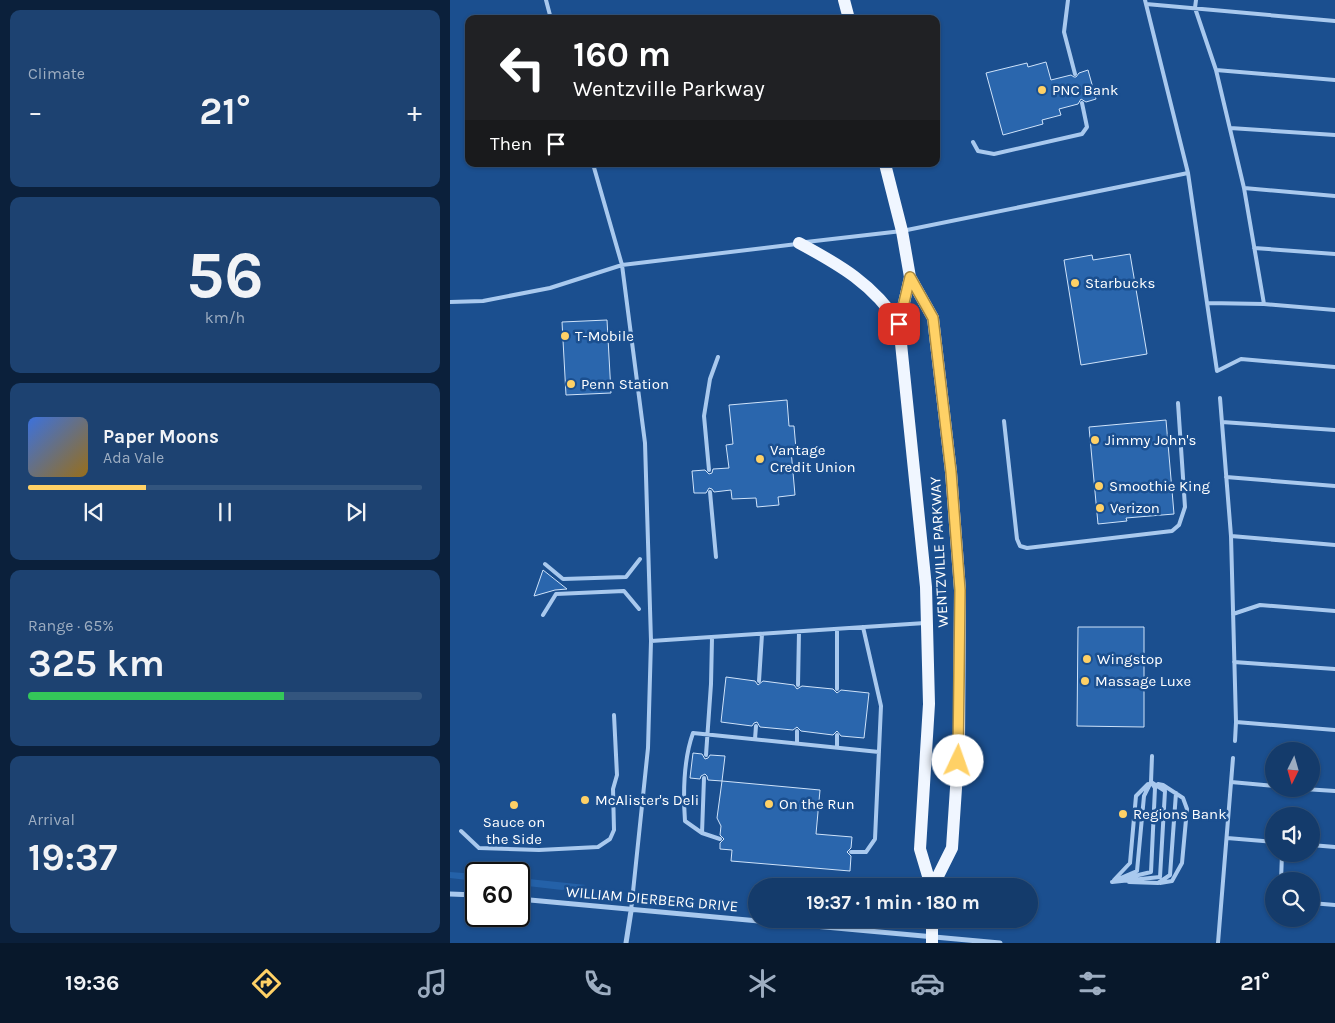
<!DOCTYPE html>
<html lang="en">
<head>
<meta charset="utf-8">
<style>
	body { margin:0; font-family:Karla,sans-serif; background:#1d4271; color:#f1f3f6; height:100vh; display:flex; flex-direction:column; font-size:19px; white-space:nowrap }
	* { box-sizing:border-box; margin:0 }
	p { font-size:16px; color:#9dadc1 }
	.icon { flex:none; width:28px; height:28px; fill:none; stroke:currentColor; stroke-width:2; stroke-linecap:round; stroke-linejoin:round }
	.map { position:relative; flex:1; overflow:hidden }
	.details { display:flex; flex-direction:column; gap:10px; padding:10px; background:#0b203b; width:450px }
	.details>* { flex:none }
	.banner { position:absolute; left:15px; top:15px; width:475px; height:152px; border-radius:10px; box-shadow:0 1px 4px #0004,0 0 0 1px #33557e; background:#202124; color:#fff; overflow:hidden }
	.needle { width:32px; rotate:185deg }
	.fabs { position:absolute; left:815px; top:742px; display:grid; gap:10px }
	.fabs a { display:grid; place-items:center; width:55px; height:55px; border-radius:50%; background:#143b6b; box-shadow:0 1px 4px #0004,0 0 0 1px #33557e; font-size:25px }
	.speed { position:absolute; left:15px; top:862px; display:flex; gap:10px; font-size:25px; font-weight:700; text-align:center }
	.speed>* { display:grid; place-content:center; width:65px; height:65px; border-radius:50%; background:#143b6b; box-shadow:0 1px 4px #0004,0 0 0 1px #33557e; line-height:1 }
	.speed .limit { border:2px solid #111; border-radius:8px; background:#fff; color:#111 }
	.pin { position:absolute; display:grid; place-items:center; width:42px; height:42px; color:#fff; margin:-21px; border-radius:10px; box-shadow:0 2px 8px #0006 }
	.me { position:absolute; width:55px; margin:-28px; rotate:3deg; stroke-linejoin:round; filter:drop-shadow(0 0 4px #0008) }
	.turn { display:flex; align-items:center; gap:18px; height:105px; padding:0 25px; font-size:22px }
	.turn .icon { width:65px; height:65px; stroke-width:2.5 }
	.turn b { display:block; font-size:35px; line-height:42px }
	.then { display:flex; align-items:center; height:48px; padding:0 25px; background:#0003; gap:10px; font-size:19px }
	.big { font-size:38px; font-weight:700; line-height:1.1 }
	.details .card { flex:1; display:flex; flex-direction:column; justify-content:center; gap:8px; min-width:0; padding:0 18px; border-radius:10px; background:#1d4271 }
	.details .dial { align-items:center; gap:0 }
	.dial b { font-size:65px; line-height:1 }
	.song { display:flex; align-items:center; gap:15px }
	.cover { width:60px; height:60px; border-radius:8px; background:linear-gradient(135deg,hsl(220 70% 55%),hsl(40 70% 35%)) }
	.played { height:5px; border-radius:2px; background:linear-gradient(90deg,#ffd166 30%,#33557e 30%) }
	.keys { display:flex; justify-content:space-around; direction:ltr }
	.heat { display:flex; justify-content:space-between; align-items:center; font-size:28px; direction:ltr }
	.charge { height:8px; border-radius:4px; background:linear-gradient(90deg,#34c759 65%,#33557e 0) }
	.trip { position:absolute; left:298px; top:878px; width:290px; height:50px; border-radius:25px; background:#143b6b; box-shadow:0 1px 4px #0004,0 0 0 1px #33557e; font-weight:700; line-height:50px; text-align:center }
	.tab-bar { display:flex; height:80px; justify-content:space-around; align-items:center; background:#08182b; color:#9dadc1 }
	.tab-bar .icon { width:35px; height:35px }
	.tab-bar .current { color:#ffd166 }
	.tab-bar b { font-size:22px; color:#f1f3f6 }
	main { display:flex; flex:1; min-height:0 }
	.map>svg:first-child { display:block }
	.green { fill:#2461a8 }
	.building { fill:#2a66ad; stroke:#cfe3fa }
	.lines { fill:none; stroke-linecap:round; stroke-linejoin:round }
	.service { stroke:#a9c9ee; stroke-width:4 }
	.minor { stroke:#a9c9ee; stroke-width:5 }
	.primary { stroke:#f0f6ff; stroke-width:12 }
	.route-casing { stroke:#a68842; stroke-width:12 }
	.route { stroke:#ffd166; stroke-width:9 }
	.poi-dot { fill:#ffd166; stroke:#1b4f8f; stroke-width:2 }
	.labels { text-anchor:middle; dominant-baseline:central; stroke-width:5; stroke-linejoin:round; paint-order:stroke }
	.poi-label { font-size:15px; fill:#fff; stroke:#1b4f8f; text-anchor:start }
	.street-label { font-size:15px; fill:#fff; stroke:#1b4f8f }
</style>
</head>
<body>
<main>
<section class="details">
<div class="card"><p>Climate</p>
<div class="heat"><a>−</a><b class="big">21°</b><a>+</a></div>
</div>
<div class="card dial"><b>56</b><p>km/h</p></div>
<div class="card">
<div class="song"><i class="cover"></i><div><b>Paper Moons</b><p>Ada Vale</p></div></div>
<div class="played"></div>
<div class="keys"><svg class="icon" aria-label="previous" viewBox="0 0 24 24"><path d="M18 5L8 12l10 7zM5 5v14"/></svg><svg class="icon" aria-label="pause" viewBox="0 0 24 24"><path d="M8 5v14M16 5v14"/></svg><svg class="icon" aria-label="next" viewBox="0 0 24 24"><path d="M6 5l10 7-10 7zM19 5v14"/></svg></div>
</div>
<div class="card"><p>Range · 65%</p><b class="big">325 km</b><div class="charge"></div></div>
<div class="card"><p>Arrival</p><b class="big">19:37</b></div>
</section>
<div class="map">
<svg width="885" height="943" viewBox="0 0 885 943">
	<rect width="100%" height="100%" fill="#1b4f8f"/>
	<path class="green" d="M0 872 26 874V881L0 878Z
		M69 878 136 885 112 890 69 885Z"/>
	<path class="building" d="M596 62 601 80 621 75 624 77H626L629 73 638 70 646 99 636 102 631 99 628 104 609 109 611 115 592 120 593 124 553 135 536 73 577 63 578 67Z
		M680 254 697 354 631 365 614 260 642 255 643 260Z
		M157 320 161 393 116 395 112 322Z
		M337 400 339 426H344L346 449 341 450 345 495 328 497 329 505 307 507 306 498 282 499 281 490 264 492 262 489 259 488 256 493H244L242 471 255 470 259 474 262 473 263 469 279 468 276 445 283 444 279 405Z
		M716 420 724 514 676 518 677 521 648 524 639 427Z
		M93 570 117 589 105 590 84 596Z
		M628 627H694V727L627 726Z
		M276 677 305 681 308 685 313 681 344 685 347 689 352 686 383 689 387 693 391 690 419 693 414 738 391 736 387 731 383 735 351 731 347 727 343 730 310 727 307 722 304 723 302 726 271 722Z
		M243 753 252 754 255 759 258 758 260 755 275 756 272 781 258 780 257 776 255 774 251 776 250 779 240 778Z
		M272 781 370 790 366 834 402 837 401 848 397 852 401 856 400 871 281 861 282 850 270 849V843L274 839 270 835 271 826 267 818Z"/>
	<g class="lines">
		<path class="service" d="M96 0 101 19
			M618 0 614 32 625 74
			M695 0 738 173 767 371 791 359 885 367
			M746 0 745 8 766 70 794 188 814 304
			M696 4 885 21
			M766 70 885 80
			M780 128 885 135
			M523 142 528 151 544 154 632 134 637 127 632 103
			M143 164 172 265 195 443 201 641 198 748 181 911
			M794 188 885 196
			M356 242 452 231 738 173
			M804 248 885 254
			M0 302 33 301 100 288 172 265 347 244
			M757 303 814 304 885 310
			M770 398 781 536 786 722 785 741
			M554 421 567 539 570 546 577 548 722 531 729 525 735 507 728 403
			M772 422 885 430
			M259 470 254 416 260 379 268 357
			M776 477 885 486
			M260 492 266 557
			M781 536 885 545
			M95 564 113 579 176 577 190 559
			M783 614 810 605 885 611
			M93 615 106 594 174 591 189 609
			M201 641 475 623
			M784 662 885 669
			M309 681 312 634
			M348 685 349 632
			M387 689V629
			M786 722 885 730
			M305 739 306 726
			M347 743V731
			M387 747V735
			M256 755 261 684 262 638
			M781 782 824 786
			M708 784 713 785 733 798 737 809 732 863 722 881 710 883
			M854 789 885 791
			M11 831 29 848 89 850 148 847 160 839 164 830 163 789 167 775 164 715
			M252 833 254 778
			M777 838 824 842
			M270 839 252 833 235 821C233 792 233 761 243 733L429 752
			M861 845 885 847
			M401 852H416L425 839 431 706 413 627
			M676 878 701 872 705 788 703 785
			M664 880 680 863 686 796 698 784
			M666 880 687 871 694 796 701 782 702 756
			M831 881 832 854
			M662 882 710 877 715 791 701 782
			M679 882 708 883 720 875 726 793
			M861 903 885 905
			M768 943 783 758"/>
		<path class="minor" d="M0 894 26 895
			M69 899 550 943
			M176 943 181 911"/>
		<path class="primary" d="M394 0 399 19
			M435 164 452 231 460 277 483 318 501 472 510 590 509 743 502 848 483 886
			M349 243C390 265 423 284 449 324
			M460 277 449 324 476 587 479 704 470 849 481 886
			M482 943V919"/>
	</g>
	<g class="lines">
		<defs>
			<path id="route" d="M449 324 460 277 483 318 501 472 510 590 508 761"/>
		</defs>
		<use href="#route" class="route-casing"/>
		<use href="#route" class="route"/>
	</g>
	<g class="poi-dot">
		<circle cx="592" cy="90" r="5"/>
		<circle cx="625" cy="283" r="5"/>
		<circle cx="115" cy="336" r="5"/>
		<circle cx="121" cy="384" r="5"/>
		<circle cx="645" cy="440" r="5"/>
		<circle cx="310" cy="459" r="5"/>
		<circle cx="649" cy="486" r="5"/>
		<circle cx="650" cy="508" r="5"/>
		<circle cx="637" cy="659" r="5"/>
		<circle cx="635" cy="681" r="5"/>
		<circle cx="135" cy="800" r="5"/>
		<circle cx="319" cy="804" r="5"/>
		<circle cx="64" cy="805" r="5"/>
		<circle cx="673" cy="814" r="5"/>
	</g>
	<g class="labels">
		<g class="poi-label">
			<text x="602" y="90">PNC Bank</text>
			<text x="635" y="283">Starbucks</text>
			<text x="125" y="336">T-Mobile</text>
			<text x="131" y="384">Penn Station</text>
			<text x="655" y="440">Jimmy John's</text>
			<text x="320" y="450">Vantage<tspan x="320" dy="17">Credit Union</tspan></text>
			<text x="659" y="486">Smoothie King</text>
			<text x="660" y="508">Verizon</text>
			<text x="647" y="659">Wingstop</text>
			<text x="645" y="681">Massage Luxe</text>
			<text x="145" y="800">McAlister's Deli</text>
			<text x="329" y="804">On the Run</text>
			<text x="683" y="814">Regions Bank</text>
			<text x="64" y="822" text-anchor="middle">Sauce on<tspan x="64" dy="17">the Side</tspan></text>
		</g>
		<g class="street-label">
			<text transform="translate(489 552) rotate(-93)">WENTZVILLE PARKWAY</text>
			<text transform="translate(202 899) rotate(5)">WILLIAM DIERBERG DRIVE</text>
		</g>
	</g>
</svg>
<div class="fabs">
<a><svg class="needle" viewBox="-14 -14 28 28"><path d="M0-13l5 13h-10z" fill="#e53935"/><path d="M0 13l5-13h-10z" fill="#9dadc1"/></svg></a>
<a><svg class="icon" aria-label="sound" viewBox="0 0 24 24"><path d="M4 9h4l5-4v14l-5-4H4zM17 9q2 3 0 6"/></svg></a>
<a><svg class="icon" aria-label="search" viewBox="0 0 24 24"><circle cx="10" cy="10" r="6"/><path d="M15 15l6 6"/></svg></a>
</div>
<div class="speed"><div class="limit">60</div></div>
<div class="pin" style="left:449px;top:324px;background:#d93025"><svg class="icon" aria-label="arrive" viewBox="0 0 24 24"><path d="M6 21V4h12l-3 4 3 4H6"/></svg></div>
<svg class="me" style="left:508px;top:761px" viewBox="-20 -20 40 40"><circle r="19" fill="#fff"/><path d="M0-13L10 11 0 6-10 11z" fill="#ffd166"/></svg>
<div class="trip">19:37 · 1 min · 180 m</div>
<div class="banner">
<div class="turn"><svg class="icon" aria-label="left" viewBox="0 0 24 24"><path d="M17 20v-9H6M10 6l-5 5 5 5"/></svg><div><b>160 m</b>Wentzville Parkway</div></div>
<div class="then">Then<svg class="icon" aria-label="arrive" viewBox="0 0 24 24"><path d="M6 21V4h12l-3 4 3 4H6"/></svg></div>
</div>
</div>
</main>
<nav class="tab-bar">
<b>19:36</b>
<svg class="icon current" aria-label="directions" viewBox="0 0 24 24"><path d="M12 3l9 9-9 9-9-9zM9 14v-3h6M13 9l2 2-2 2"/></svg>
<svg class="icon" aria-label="music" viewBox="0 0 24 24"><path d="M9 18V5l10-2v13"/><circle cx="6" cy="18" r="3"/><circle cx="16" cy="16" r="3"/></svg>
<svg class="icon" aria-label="phone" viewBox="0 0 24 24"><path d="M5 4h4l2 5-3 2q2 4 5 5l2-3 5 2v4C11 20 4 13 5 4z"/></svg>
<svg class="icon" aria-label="climate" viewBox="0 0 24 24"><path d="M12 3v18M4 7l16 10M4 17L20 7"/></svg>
<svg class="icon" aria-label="car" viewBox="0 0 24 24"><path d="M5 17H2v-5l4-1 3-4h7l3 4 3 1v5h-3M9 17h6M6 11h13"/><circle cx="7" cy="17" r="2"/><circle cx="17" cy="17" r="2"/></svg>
<svg class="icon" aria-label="filters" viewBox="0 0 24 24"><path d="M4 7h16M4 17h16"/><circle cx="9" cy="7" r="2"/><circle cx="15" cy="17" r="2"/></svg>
<b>21°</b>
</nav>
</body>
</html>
